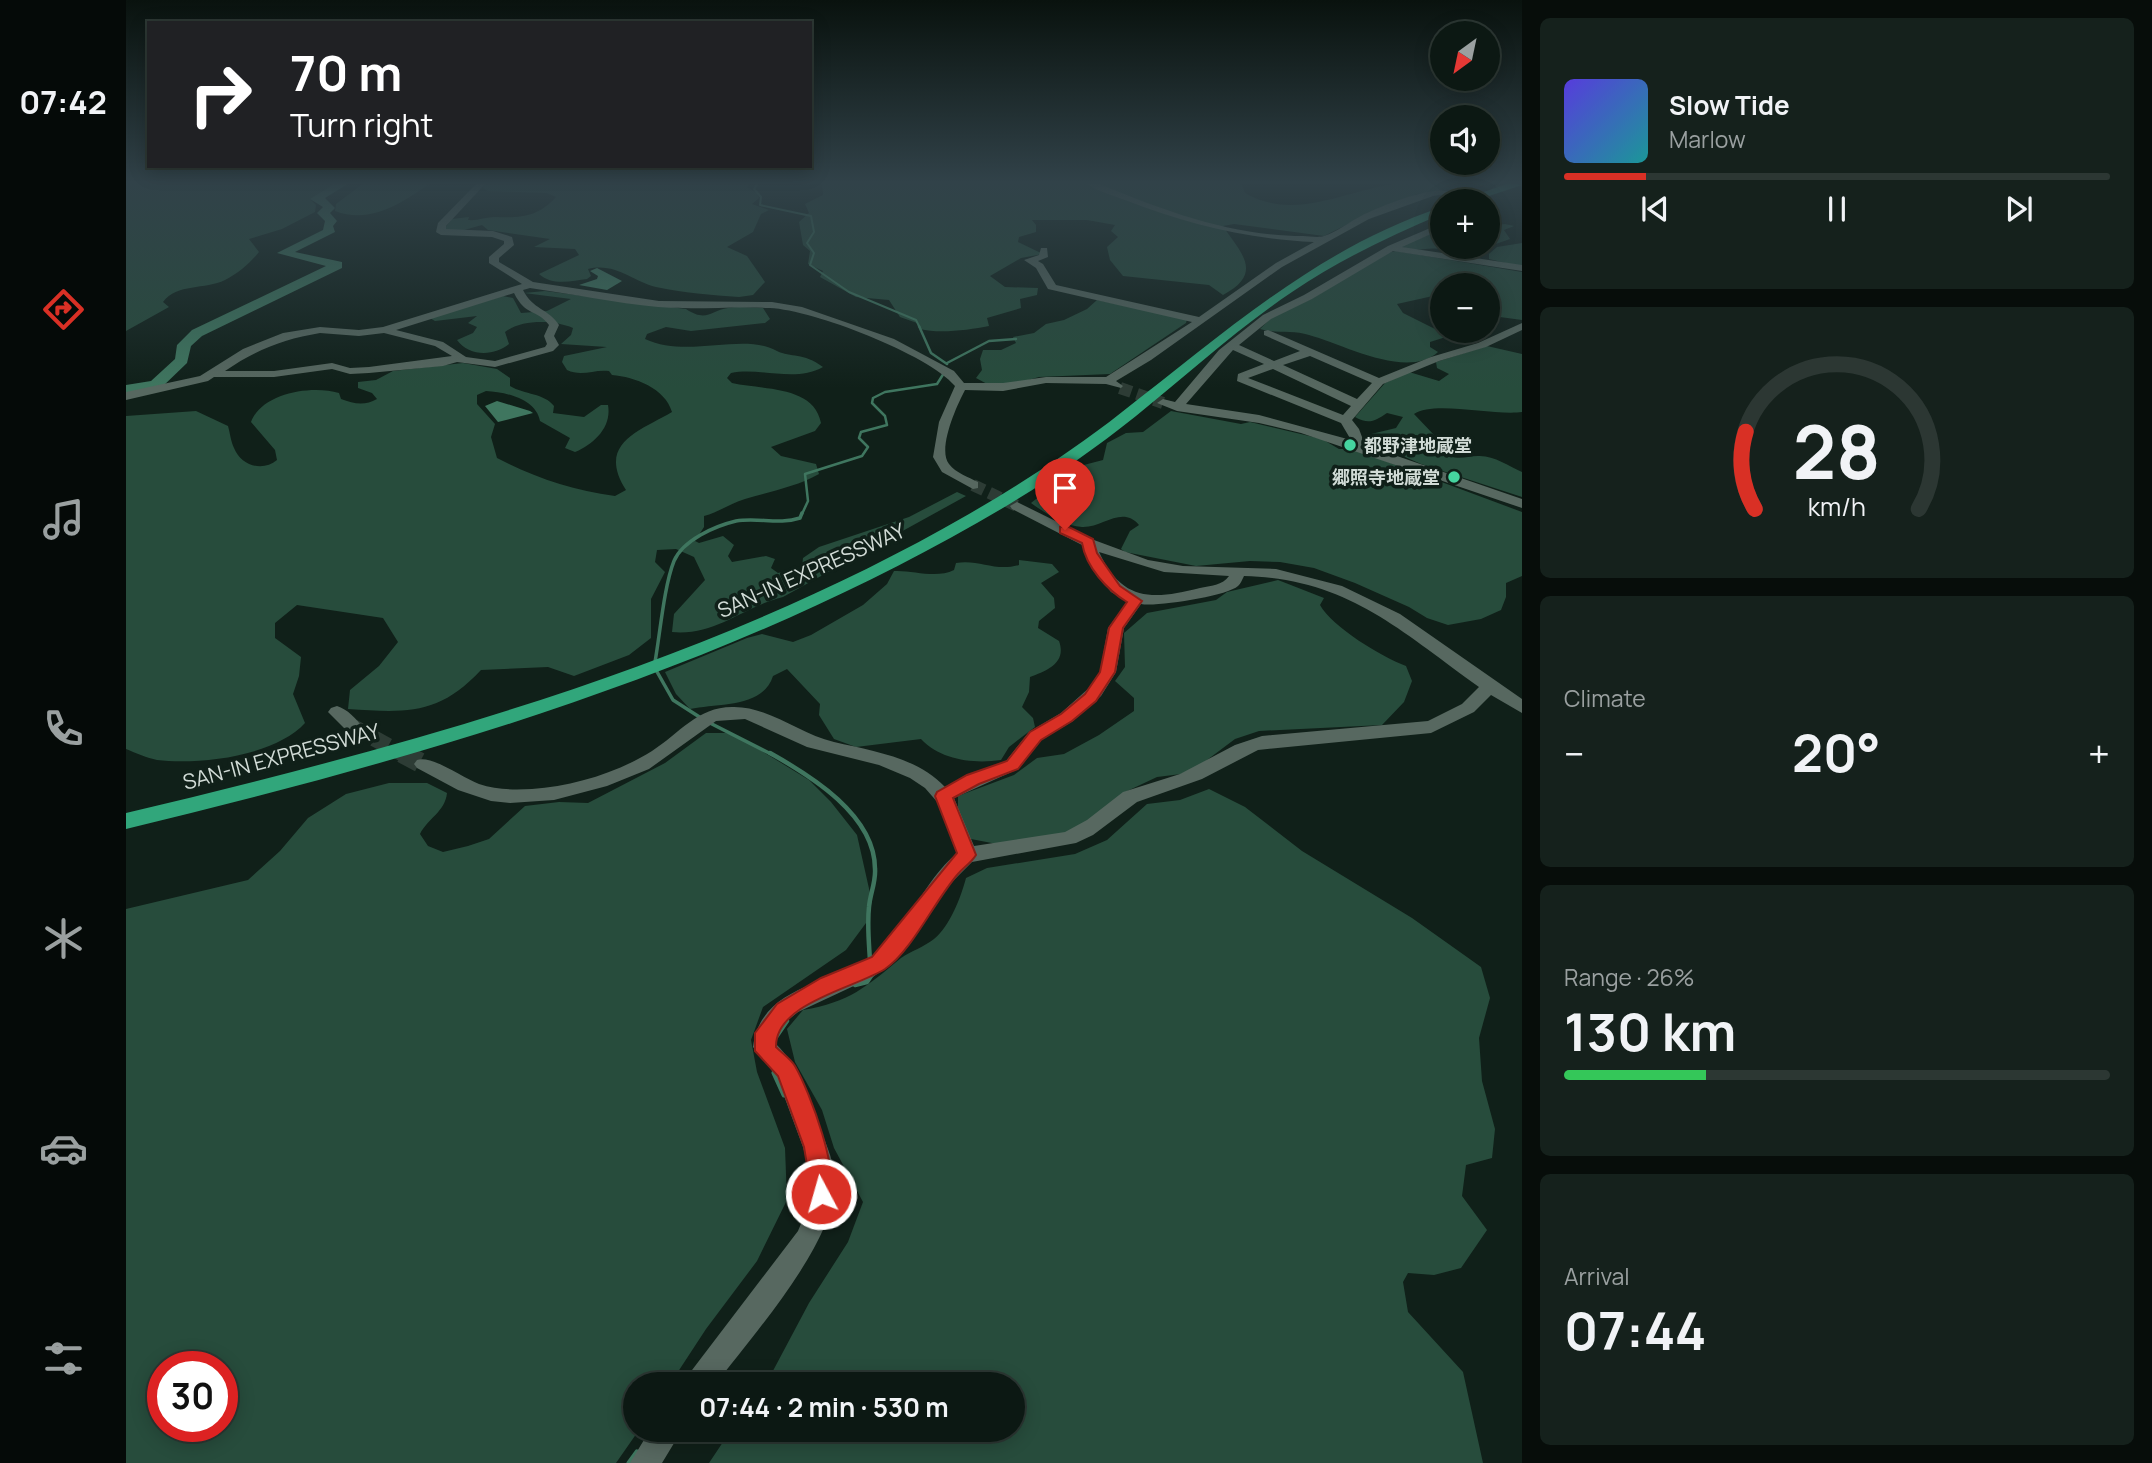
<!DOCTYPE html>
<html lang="en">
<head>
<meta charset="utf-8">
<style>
	body { margin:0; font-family:Manrope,"Noto Sans JP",sans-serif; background:#15211c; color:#f1f3f6; height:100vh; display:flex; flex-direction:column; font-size:26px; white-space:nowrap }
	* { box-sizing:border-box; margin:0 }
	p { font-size:23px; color:#9aa0a0 }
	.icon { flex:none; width:38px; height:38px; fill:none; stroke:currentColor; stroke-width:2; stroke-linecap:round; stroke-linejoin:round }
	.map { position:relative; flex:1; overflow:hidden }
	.sheet { display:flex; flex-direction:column; gap:18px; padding:18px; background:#070d0a; width:630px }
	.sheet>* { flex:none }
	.banner { position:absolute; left:21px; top:21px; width:665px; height:147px; border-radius:0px; box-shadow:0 4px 18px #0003,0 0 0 2px #2c3733; background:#202124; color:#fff; overflow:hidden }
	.needle { width:46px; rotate:213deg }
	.tools { position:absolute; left:1304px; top:21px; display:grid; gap:14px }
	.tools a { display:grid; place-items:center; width:70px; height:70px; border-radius:50%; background:#0c1813; box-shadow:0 4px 18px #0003,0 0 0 2px #2c3733; font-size:35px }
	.speed { position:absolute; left:21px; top:1351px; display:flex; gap:14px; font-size:35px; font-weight:700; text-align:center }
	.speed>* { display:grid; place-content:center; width:91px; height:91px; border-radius:50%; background:#0c1813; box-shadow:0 4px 18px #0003,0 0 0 2px #2c3733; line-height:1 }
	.speed .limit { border:10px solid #d22; background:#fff; color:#111 }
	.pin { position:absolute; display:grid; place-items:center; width:60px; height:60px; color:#fff; margin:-72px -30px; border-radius:50% 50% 50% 0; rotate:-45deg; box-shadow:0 0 7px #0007 }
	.pin .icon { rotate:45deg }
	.me { position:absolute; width:77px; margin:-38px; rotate:354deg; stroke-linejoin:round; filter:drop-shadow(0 0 5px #0008) }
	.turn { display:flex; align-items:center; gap:24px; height:147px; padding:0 28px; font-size:32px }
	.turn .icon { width:91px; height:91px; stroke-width:2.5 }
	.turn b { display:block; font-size:49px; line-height:60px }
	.big { font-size:52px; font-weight:700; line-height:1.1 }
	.sheet .tile { flex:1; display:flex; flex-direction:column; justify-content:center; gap:10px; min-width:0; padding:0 24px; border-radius:10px; background:#15211c }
	.sheet .dial { align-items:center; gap:0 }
	.dial svg { height:182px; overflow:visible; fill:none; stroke:#2c3733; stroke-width:7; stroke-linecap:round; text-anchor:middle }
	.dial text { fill:#f1f3f6; stroke:none }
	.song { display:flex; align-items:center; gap:21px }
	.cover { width:84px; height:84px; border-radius:10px; background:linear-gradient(135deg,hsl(250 70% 55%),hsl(180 70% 35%)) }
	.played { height:7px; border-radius:4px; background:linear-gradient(90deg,#d93025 15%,#2c3733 15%) }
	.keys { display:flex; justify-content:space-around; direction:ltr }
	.heat { display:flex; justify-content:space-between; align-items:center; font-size:38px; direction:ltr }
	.charge { height:10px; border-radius:5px; background:linear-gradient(90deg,#34c759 26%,#2c3733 0) }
	.trip { position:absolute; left:497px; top:1372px; width:402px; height:70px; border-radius:35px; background:#0c1813; box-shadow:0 4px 18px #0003,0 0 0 2px #2c3733; font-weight:700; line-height:70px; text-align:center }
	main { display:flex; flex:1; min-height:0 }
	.menu { display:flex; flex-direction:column; width:126px; justify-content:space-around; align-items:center; background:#050a08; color:#9aa0a0 }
	.menu .icon { width:49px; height:49px }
	.menu .current { color:#d93025 }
	.menu b { font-size:32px; color:#f1f3f6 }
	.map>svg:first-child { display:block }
	.green { fill:#274c3c; fill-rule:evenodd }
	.water { fill:#3f765f }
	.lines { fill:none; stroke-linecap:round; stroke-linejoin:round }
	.stream-far4 { stroke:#3f765f; stroke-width:2 }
	.stream-far3 { stroke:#3f765f; stroke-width:2.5 }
	.stream-far2 { stroke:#3f765f; stroke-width:3.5 }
	.stream-far1 { stroke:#3f765f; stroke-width:4.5 }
	.stream { stroke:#3f765f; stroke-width:5 }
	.river { fill:#3f765f; fill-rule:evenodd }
	.minor-tunnel-far3 { stroke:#2d3c35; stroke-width:10; stroke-dasharray:10 4.5; stroke-linecap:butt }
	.minor-tunnel-far2 { stroke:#2d3c35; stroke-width:12; stroke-dasharray:12 6; stroke-linecap:butt }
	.minor-tunnel-far1 { stroke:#2d3c35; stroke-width:16; stroke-dasharray:16 8; stroke-linecap:butt }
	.minor-tunnel { stroke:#2d3c35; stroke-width:20; stroke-dasharray:20 10; stroke-linecap:butt }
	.minor { fill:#576860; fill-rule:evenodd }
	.highway { fill:#31a67b; fill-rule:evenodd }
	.route { fill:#d93025; stroke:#8d1f18; stroke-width:2 }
	.poi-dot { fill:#45d49f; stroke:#102019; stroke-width:2.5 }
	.labels { text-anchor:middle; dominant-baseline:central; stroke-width:7; stroke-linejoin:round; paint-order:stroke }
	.far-poi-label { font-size:18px; font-weight:bold; fill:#d1dbd6; stroke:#102019; text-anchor:start }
	.street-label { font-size:21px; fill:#d1dbd6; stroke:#102019 }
</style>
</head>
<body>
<main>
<nav class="menu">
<b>07:42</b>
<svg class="icon current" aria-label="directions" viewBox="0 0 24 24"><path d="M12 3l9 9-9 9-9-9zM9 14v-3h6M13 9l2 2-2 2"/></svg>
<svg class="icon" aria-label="music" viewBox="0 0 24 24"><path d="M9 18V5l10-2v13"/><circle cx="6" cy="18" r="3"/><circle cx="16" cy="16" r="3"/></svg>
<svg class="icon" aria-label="phone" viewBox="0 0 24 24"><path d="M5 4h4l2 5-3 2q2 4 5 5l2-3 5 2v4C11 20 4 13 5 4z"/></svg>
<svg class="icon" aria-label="climate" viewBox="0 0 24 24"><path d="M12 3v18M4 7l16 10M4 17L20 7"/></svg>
<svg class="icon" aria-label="car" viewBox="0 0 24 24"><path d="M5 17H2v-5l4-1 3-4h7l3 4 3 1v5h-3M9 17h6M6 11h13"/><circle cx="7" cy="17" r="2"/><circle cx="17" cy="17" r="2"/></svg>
<svg class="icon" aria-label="filters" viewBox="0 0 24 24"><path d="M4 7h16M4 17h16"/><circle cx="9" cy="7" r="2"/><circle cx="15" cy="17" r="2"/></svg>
</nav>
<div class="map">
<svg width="1396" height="1463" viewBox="0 0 1396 1463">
	<rect width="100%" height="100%" fill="#102019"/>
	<path class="green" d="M0 183H212L211 187 184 199 190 205 189 212 156 229 123 239 133 252C124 263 113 273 99 280 79 290 51 283 37 302L43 307 0 331Z
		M238 183H305C277 202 245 225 209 211L210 204Z
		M359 183H624L621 187 631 193 633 198 626 204 643 210 635 214 627 232 601 247 621 256 639 282 627 295 613 297C586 295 557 293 530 287 506 281 489 262 462 269L465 276 461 279C446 281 426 286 413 274L453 255 449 249 408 247 424 239 362 230 356 225 331 232 318 229 326 219 343 217 342 220C351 221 360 217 369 217 395 218 412 217 430 197L421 193 362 191 357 188Z
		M696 183H1115L1119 193C1171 223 1222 188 1276 183 1307 180 1341 183 1373 183L1291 194 1238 216 1198 236 1108 224 1097 226C1114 252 1139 273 1097 295L1083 285 997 276 984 260 981 247 992 237 985 231 989 225 961 220H906L910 225V232L893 237 892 242 917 254 895 258 864 276 879 287 912 288 911 295 894 299 895 308 861 318 863 326C843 330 813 334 794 329L791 323 774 317 763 300 730 297 694 277 697 271 682 264 684 251 677 245 673 222 683 213 679 204 697 195Z
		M1379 224 1388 226 1378 230 1384 239 1364 246 1347 258 1316 254V250C1303 245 1292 254 1274 246L1316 228V247H1362V226Z
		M1396 243V267L1363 259V254L1371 247Z
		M1270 251 1396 272V320L1374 317 1362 310V285H1316V294L1271 304 1277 313 1323 336 1304 342V347L1312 352C1281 380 1217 344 1183 335 1167 330 1150 334 1134 329L1145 318 1187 298 1260 253Z
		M419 291 560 309C581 323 585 310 602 308 614 306 626 308 637 308L644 319 639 323 565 331 540 327 521 334 519 339C562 359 617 332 651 351 665 358 677 352 697 367 669 383 635 367 605 373L601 378 606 383C636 390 688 385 695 423L689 431 645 447 655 456 690 464 693 474C670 487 645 491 619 499 605 503 593 512 578 516V527L569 541 573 543 597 536 608 545 602 556 606 562 640 556 649 559 645 568 652 573 676 567 677 558 693 547 783 517 831 492 840 496 657 597C616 607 590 636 546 632L548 614 579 580 568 557 550 549 531 550 529 562 539 572 525 599V638L503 655 448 676 422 667 355 670C313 715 281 713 222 709L224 690 253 666 272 642 257 618 171 605 149 623V638L175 657 173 676 167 694 179 723C149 756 74 765 31 760 21 758 10 753 0 749V416L70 411 102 426C104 433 105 442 108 448 115 466 137 472 151 460L149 450 125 422C136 393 185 385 213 393L215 399C228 404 239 406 251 399L246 393 232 388V382L250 380 267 371 337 363 371 369 384 378V386C399 395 418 393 428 406L427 413 458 417 475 405H482C486 427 468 444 449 452L439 448 444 438 414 421C410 399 380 392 360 391L351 395V404L369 424 365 437 371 458C409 478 446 490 489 496L500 490C470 443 514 431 546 412 539 388 509 377 486 375L483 371C468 369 456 377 441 370L436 362 438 356 481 347 435 344 445 335 447 328C428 320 396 319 379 332L383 344C369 356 343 357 331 340L347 333 351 327 342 323 351 316 309 321 304 318 377 296 387 298 395 313 421 311 445 299 398 293Z
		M971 300 1061 319 1060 323 984 374 913 377 888 384 863 385 850 378 856 370 854 359 857 350H875L890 343 887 337 908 333 920 324 938 320 961 309Z
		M1361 346 1396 354V412C1368 416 1308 400 1288 414L1309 436 1322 444 1323 456C1335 460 1341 456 1352 456 1367 455 1383 466 1396 472V497L1295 464 1243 441 1241 435 1270 428 1277 417 1261 413C1249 421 1243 425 1229 417L1259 383 1283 372 1313 381 1323 374 1311 368 1310 362Z
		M1045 411 1115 424 1124 422 1196 439 1213 449H1227L1396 512V576L1380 583V597L1375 610 1355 619 1322 625 1301 618 1283 607 1229 583 1188 568 1154 562 1124 561 1070 566 999 552 995 549 1004 531 1013 525C996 505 977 528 956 527 938 526 919 513 905 503L950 467 977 460 981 443 1000 433 1017 432Z
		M893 560 926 564 933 572 915 583 928 598 929 608 913 621 912 628 933 641C941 663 921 671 904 677L903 692 896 707 907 718 909 727 883 747 875 760C847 764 815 760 795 739L730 747 708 739 693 715 694 704 661 669 647 676C637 708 592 703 564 709L550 694 539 672 621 638 636 634 667 642 685 635 737 605 761 584 768 571C787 570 810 579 828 570L830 563C853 559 869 572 893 565Z
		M1152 580 1198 598 1194 605C1206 627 1256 657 1280 666L1286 681 1278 702 1256 725 1133 731 1109 739 1073 766 1055 774 1031 777 997 793 965 821 939 833 876 845 845 839 832 814V796L888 775 911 758 938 754 973 735 1008 711V698L989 681 999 667 998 633 1021 613 1090 600 1101 592Z
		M580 733H600L613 737 683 780 705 802 731 835 746 902 740 923 720 950 637 1007 625 1040 631 1072 659 1148 661 1200 631 1261 580 1329 544 1384H509V1430H513L490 1463H0V909L122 880 154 851 182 818 220 794 263 783H301L321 793C319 812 302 818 294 834L302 846 317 852 342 846 363 839 399 806 433 802 462 803 539 763ZM37 1367H96V1426H37Z
		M1083 789 1119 807 1176 851 1286 918 1355 967 1364 998 1353 1038 1356 1081 1369 1129 1366 1158 1340 1165 1336 1196 1361 1230 1335 1268 1308 1275 1282 1273 1277 1282 1282 1312 1337 1372 1357 1463H583L605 1430H887V1384H640L683 1303 722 1242 737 1202 708 1148 696 1110 669 1062 661 1029 677 1010C724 1002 740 987 775 958 785 951 798 947 808 939 824 926 835 897 840 878L861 868 949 854 981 840 1021 804 1054 800Z"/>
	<path class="water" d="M471 268 496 281 481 290 453 285 471 279 472 276 464 271Z
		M371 401 404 411 407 413 372 422 359 406Z"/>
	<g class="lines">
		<path class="stream-far4" d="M632 183 628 189 635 197 634 205 685 216 688 232 681 243 688 253 684 265 723 292 790 320 794 328"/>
		<path class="stream-far3" d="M793 326 805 353 821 364
			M821 363 863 341 890 339
			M676 514 682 501 679 474 736 456 742 447 733 438 735 432 761 425 759 416 746 403 747 398 759 392 811 384 818 373"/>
		<path class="stream-far2" d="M529 662C534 634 538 586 548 561 557 540 589 526 610 521 631 517 653 525 674 518L676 513
			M530 670 547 700 575 718
			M582 722 647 755"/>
		<path class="stream-far1" d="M644 753C685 776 749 815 749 869 750 882 744 894 743 907 741 925 743 943 744 961
			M729 985 741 982 745 976
			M650 1037 661 1021"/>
		<path class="stream" d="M648 1073 658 1095
			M503 1463 511 1452"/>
		<path class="river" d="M210 183H223L199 198 209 208 204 213 211 221 207 226 209 232 169 252 216 262V268L76 336 65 346 61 363 35 388 0 395V385L25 381 49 359 51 345 66 330 200 266 151 253 197 230 199 221 191 213 197 207 184 199Z"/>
		<path class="minor-tunnel-far3" d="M1322 193 1350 201"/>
		<path class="minor-tunnel-far2" d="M994 388 1037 403
			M847 485 891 506"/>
		<path class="minor-tunnel-far1" d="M227 727 279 755"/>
		<path class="minor-tunnel" d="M276 753 297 764"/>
		<path class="minor" d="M351 183H360L320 226V229L367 231 386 237 388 245 373 258V262L407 282 533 301 646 302 676 307 768 339 828 371 838 383H877L920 377H980L1066 322 922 289 910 268 898 260 913 255 915 248H921L922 257 912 261 917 264 930 285 1073 317 1150 263 1188 242C1122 239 1060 224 999 200 986 195 970 191 960 183H971C1036 210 1105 236 1177 236 1183 236 1192 238 1198 236 1211 232 1223 222 1235 216 1253 207 1310 183 1326 193L1307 196 1243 219 1156 267 1025 360 990 381 997 386 995 388 980 384 920 383 877 391 839 390C831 405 811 449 823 464 830 473 842 477 852 482V488L847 489 816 472 807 457 813 422 829 386C802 354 687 310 644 308 607 306 569 310 532 307 489 303 447 294 404 288L397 290C407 310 422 308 433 325L428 336 433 345 427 351 369 367 331 362 317 366 243 373 224 374 206 369 148 377H88L82 381 0 400V392L74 376 117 349 157 333 194 327 233 330 257 327 396 284 363 263V257L378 244V241L366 237 315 235 310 232 312 223ZM388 293C400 317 410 308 423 325L418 336 421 344 419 347 369 361 340 357 317 342 270 330ZM194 333 233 336 258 333 309 346 326 356 243 367 224 368 206 363 148 371H99C129 350 158 339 194 333Z
			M1362 202 1366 207 1362 210Z
			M1316 223V229L1276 247 1396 265V271L1267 251 1186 299 1145 319 1113 345 1148 361 1174 351 1138 335V331L1142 330 1253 378 1305 357 1352 343 1396 323V330L1360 347 1313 361 1257 384 1226 420 1233 429 1239 445 1396 499V508L1175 433 1133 423 1051 411 1031 403 1037 399 1049 402 1093 350 1137 315 1178 295 1262 246ZM1107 350 1138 364 1112 374 1111 381 1215 423 1225 440 1133 415 1060 404ZM1184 356 1246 383 1231 399 1157 365ZM1147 369 1225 406 1217 415 1122 378Z
			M891 502 968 540 1022 560 1057 566 1150 569 1216 586 1274 614 1396 699V713L1365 695 1348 712 1305 733 1132 750 1076 779 1011 802 967 835 950 843 846 862 822 886 772 958 747 977 672 1012 657 1024 651 1034 650 1044C674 1069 678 1086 690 1118 697 1137 708 1159 709 1179 712 1241 627 1334 590 1384H559L563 1374 672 1231 681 1209 685 1178 677 1147 651 1077 627 1047C635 985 703 986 745 957 782 931 796 882 831 853L813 804 799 788 784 778 753 765 681 747 619 719 590 721 523 769 481 786 428 800 384 803 365 801 332 790 291 768 288 764 291 760C306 755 337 778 353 784 370 790 389 790 406 789 447 786 491 773 526 751 554 733 572 706 608 707 644 707 673 734 708 742 746 751 791 757 819 787L880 761 903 732 935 713 963 688 974 672 982 628 1002 601 985 592 974 578 956 545 886 509 884 506ZM973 552 1038 572 1103 576C1097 585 1084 586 1074 588 1027 600 996 602 973 552ZM1118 576C1222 579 1273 630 1353 687L1336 704 1302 721 1136 736 1109 745 1054 774 997 792 961 820 939 832 848 846 828 798 892 769 915 740 947 721 975 696 990 672 998 628 1015 604C1031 607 1101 596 1112 586 1114 585 1117 578 1118 576Z
			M211 706C221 709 231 719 236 727L233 731H221L202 712 205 708Z
			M524 1430H556L536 1463H504Z"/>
		<path class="highway" d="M1383 183 1396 185 1348 201H1333Z
			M1316 207V214C1264 236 1213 260 1166 292 1111 329 1062 374 1010 416 960 456 906 492 851 523 587 674 294 758 0 829V813C290 744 583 664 843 514 896 483 948 450 996 412 1097 334 1192 248 1316 207Z"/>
	</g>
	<linearGradient id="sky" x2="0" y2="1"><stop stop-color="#09120e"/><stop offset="0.47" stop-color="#314249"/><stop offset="1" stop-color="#314249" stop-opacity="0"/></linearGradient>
	<rect width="1396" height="388" fill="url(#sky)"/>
	<path class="route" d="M934 527H943L967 539 971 553 994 586 1016 601 997 628 989 672 970 701 946 721 915 740 892 769 853 784 827 798 850 855C845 863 838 867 832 874 809 900 786 951 759 969 729 988 649 1003 650 1047 656 1053 665 1059 669 1066 684 1092 715 1175 703 1201L695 1205 687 1201 678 1147 652 1076 629 1051V1033L651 1004 695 978 746 957 831 853 809 796 811 792 841 775 881 761 904 732 935 714 959 694 974 672 983 628 1001 602C981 590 960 567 956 543L934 533Z"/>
	<g class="poi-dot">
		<circle cx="1224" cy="445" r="7"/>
		<circle cx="1328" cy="477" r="7"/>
	</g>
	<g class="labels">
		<g class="far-poi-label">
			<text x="1238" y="445">都野津地蔵堂</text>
			<text x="1314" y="477" text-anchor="end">郷照寺地蔵堂</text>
		</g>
		<g class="street-label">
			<text transform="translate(685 570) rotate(-24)">SAN-IN EXPRESSWAY</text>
			<text transform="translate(155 756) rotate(-15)">SAN-IN EXPRESSWAY</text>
		</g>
	</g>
</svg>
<div class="tools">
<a><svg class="needle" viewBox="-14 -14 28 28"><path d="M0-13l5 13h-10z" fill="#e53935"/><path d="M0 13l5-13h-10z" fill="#9aa0a0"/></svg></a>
<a><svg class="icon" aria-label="sound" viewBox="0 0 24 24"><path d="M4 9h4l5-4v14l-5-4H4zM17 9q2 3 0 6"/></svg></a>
<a>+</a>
<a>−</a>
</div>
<div class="speed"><div class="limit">30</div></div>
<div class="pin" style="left:939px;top:530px;background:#d93025"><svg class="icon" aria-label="arrive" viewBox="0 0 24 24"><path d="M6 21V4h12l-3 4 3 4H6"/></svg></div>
<svg class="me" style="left:695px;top:1194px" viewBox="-20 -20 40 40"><circle r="17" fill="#d93025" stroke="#fff" stroke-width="3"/><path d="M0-11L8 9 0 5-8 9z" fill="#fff"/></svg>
<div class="trip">07:44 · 2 min · 530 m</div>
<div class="banner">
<div class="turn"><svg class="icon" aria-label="right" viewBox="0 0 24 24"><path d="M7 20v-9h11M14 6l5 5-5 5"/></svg><div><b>70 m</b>Turn right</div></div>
</div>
</div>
<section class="sheet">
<div class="tile">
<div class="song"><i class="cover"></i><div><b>Slow Tide</b><p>Marlow</p></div></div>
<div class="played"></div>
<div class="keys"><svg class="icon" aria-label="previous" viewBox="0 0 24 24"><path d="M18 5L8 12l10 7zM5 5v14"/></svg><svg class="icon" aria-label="pause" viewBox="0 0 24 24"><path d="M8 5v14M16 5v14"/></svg><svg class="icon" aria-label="next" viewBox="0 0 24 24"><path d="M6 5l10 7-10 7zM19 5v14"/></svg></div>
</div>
<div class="tile dial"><svg viewBox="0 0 100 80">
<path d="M14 69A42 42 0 1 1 86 69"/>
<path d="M14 69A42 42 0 0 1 10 35" stroke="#d93025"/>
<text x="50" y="56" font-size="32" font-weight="700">28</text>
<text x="50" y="72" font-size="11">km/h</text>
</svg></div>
<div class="tile"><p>Climate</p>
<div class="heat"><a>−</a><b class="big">20°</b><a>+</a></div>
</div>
<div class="tile"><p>Range · 26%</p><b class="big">130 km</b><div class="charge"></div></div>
<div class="tile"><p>Arrival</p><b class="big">07:44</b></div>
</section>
</main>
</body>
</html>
